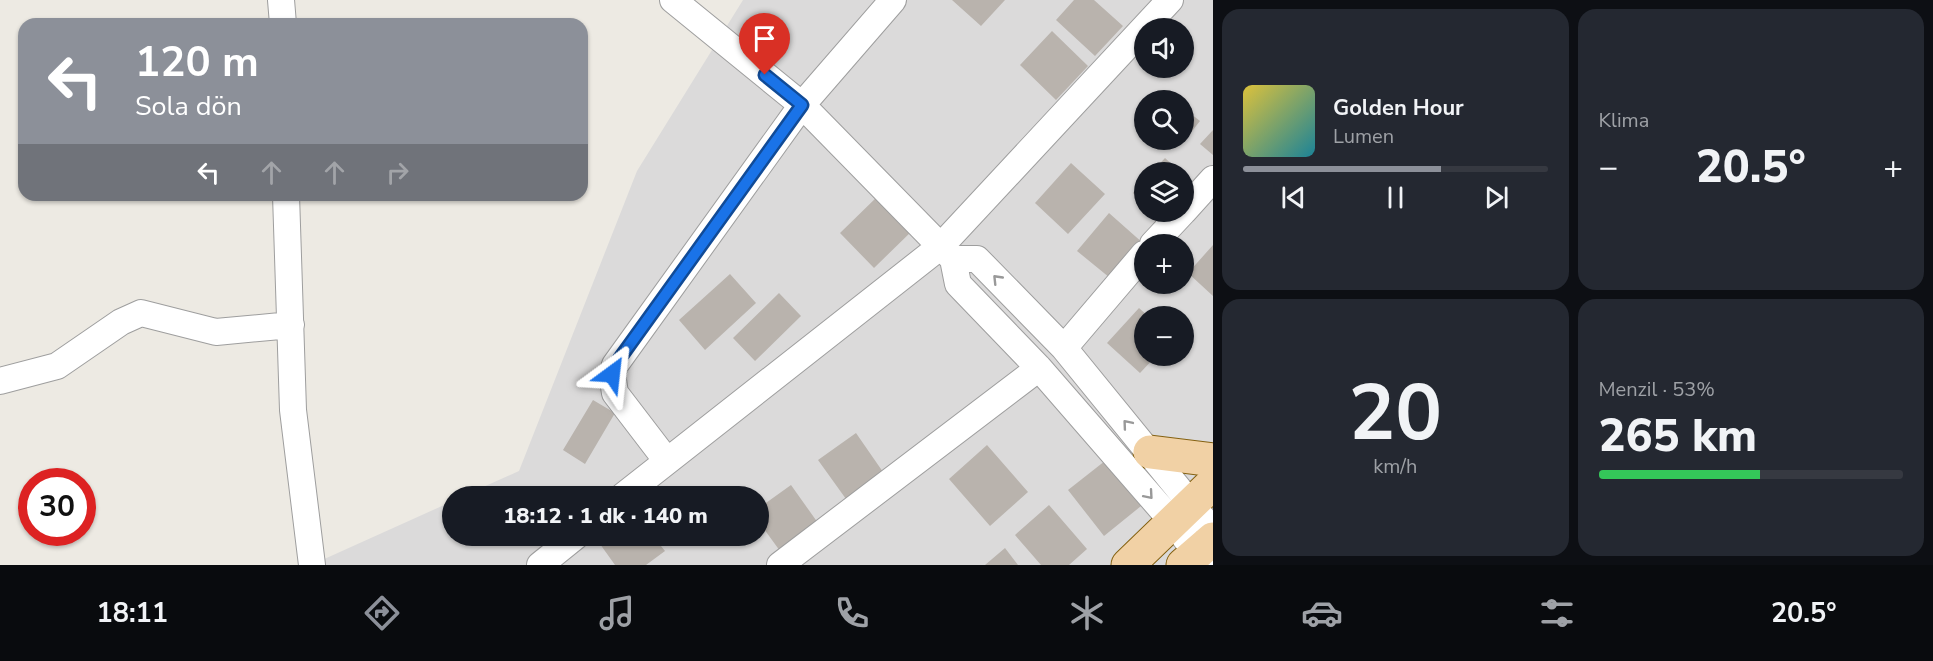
<!DOCTYPE html>
<html lang="tr">
<head>
<meta charset="utf-8">
<style>
	body { margin:0; font-family:"Nunito Sans",sans-serif; background:#242831; color:#f1f3f6; height:100vh; display:flex; flex-direction:column; font-size:22px; white-space:nowrap }
	* { box-sizing:border-box; margin:0 }
	p { font-size:20px; color:#9ea1a6 }
	.icon { flex:none; width:33px; height:33px; fill:none; stroke:currentColor; stroke-width:2; stroke-linecap:round; stroke-linejoin:round }
	.map { position:relative; flex:1; overflow:hidden }
	.details { display:flex; flex-direction:column; gap:9px; padding:9px; background:#0d0f14; width:720px }
	.details>* { flex:none }
	.guide { position:absolute; left:18px; top:18px; width:570px; height:183px; border-radius:18px; box-shadow:0 2px 4px #0004; background:#8c9099; color:#fff; overflow:hidden }
	.controls { position:absolute; left:1134px; top:18px; display:grid; gap:12px }
	.controls a { display:grid; place-items:center; width:60px; height:60px; border-radius:50%; background:#171b24; box-shadow:0 2px 4px #0004; font-size:30px }
	.speed { position:absolute; left:18px; top:468px; display:flex; gap:12px; font-size:30px; font-weight:700; text-align:center }
	.speed>* { display:grid; place-content:center; width:78px; height:78px; border-radius:50%; background:#171b24; box-shadow:0 2px 4px #0004; line-height:1 }
	.speed .limit { border:9px solid #d22; background:#fff; color:#111 }
	.pin { position:absolute; display:grid; place-items:center; width:51px; height:51px; color:#fff; margin:-62px -26px; border-radius:50% 50% 50% 0; rotate:-45deg; box-shadow:0 0 6px #0007 }
	.pin .icon { rotate:45deg }
	.me { position:absolute; width:66px; margin:-33px; rotate:30deg; stroke-linejoin:round; filter:drop-shadow(0 0 4px #0008) }
	.turn { display:flex; align-items:center; gap:21px; height:126px; padding:0 18px; font-size:27px }
	.turn .icon { width:78px; height:78px; stroke-width:2.5 }
	.turn b { display:block; font-size:42px; line-height:51px }
	.lanes { display:flex; align-items:center; height:57px; padding:0 18px; background:#0003; justify-content:center; gap:30px; direction:ltr }
	.lanes .off { opacity:.35 }
	.big { font-size:45px; font-weight:800; line-height:1.1 }
	.details .widget { flex:1; display:flex; flex-direction:column; justify-content:center; gap:9px; min-width:0; padding:0 21px; border-radius:18px; background:#242831 }
	.details .dial { align-items:center; gap:0 }
	.dial b { font-size:78px; line-height:1 }
	.song { display:flex; align-items:center; gap:18px }
	.cover { width:72px; height:72px; border-radius:9px; background:linear-gradient(135deg,hsl(50 70% 55%),hsl(190 70% 35%)) }
	.played { height:6px; border-radius:3px; background:linear-gradient(90deg,#8c9099 65%,#363941 65%) }
	.keys { display:flex; justify-content:space-around; direction:ltr }
	.heat { display:flex; justify-content:space-between; align-items:center; font-size:33px; direction:ltr }
	.charge { height:9px; border-radius:4px; background:linear-gradient(90deg,#34c759 53%,#363941 0) }
	.details .tiles { flex:1; display:grid; gap:9px; grid-template-columns:repeat(2,1fr) }
	.trip { position:absolute; left:442px; top:486px; width:327px; height:60px; border-radius:30px; background:#171b24; box-shadow:0 2px 4px #0004; font-weight:800; line-height:60px; text-align:center }
	.menu { display:flex; height:96px; justify-content:space-around; align-items:center; background:#090b0e; color:#9ea1a6 }
	.menu .icon { width:42px; height:42px }
	.menu .on { color:#8c9099 }
	.menu b { font-size:27px; color:#f1f3f6 }
	main { display:flex; flex:1; min-height:0 }
	.map>svg:first-child { display:block }
	.residential { fill:#dbdada; fill-rule:evenodd }
	.building { fill:#b9b3ad }
	.lines { fill:none; stroke-linecap:round; stroke-linejoin:round }
	.minor-casing { stroke:#9e9e9e; stroke-width:28 }
	.major-casing { stroke:#846111; stroke-width:35 }
	.minor { stroke:#fff; stroke-width:26 }
	.major { stroke:#f1d1a5; stroke-width:33 }
	.oneway { stroke:#999 }
	.route-casing { stroke:#114b97; stroke-width:15 }
	.route { stroke:#1a73e8; stroke-width:10 }
</style>
</head>
<body>
<main>
<div class="map">
<svg width="1213" height="565" viewBox="0 0 1213 565">
	<rect width="100%" height="100%" fill="#edeae3"/>
	<path class="residential" d="M743 0H1213V565H311L453 501V536H759V496H463L519 471 637 171ZM1144 28H1184V68H1144ZM1144 100H1184V140H1144ZM1144 172H1184V212H1144ZM1144 244H1184V284H1144ZM1144 316H1184V356H1144Z"/>
	<path class="building" d="M952 0H1005L981 26Z
		M1074 0H1094L1123 26 1095 56 1056 20Z
		M1052 31 1088 66 1056 100 1020 65Z
		M1186 110 1200 121 1189 135 1184 130V113Z
		M1213 130V155L1200 144Z
		M1165 158 1180 172H1152Z
		M1071 163 1105 194 1068 234 1035 203Z
		M1144 180V204L1133 193Z
		M881 193 915 228 874 268 840 233Z
		M1109 213 1144 244 1115 282 1077 251Z
		M1213 245V296L1188 273Z
		M730 274 756 303 705 350 679 320Z
		M779 293 801 316 755 361 733 338Z
		M1139 308 1148 316H1144V356H1156L1140 373 1107 343Z
		M593 400 615 413 585 464 563 450Z
		M856 433 883 472 846 499 818 460Z
		M987 445 1028 492 990 526 949 479Z
		M1110 457 1146 502 1104 536 1068 490Z
		M791 485 818 523 780 551 759 522V508Z
		M1049 505 1087 549 1069 565H1041L1015 535Z
		M611 536H653L665 551 646 565H615L600 544Z
		M1005 548 1018 565H985Z"/>
	<g class="lines">
		<defs>
			<path id="minor" d="M281 0 283 24
				M673 0 802 105 953 259 958 284 1039 368 1172 521 1206 565
				M286 195 293 410 312 565
				M1184 211 1213 179
				M1153 244 1183 212
				M953 259H977L1064 348 1213 531
				M1064 348 1144 254
				M0 381 57 366 121 322 141 313 216 332 291 325
				M667 461 615 393 612 374 615 365 802 105 893 0
				M623 496 941 246 1170 0
				M540 565 576 536
				M780 565 1039 368"/>
			<path id="major" d="M1150 452 1213 460
				M1128 565 1213 483
				M1183 565 1213 539"/>
		</defs>
		<use href="#minor" class="minor-casing"/>
		<use href="#major" class="major-casing"/>
		<use href="#minor" class="minor"/>
		<use href="#major" class="major"/>
	</g>
	<defs><path id="oneway-chevron" d="M-2-3.5L2.5 0L-2 3.5" fill="none" stroke-width="1.6" stroke-linecap="round" stroke-linejoin="round" transform="scale(1.5)"/></defs>
	<g class="oneway">
		<use href="#oneway-chevron" transform="translate(997 279) rotate(-134)"/>
		<use href="#oneway-chevron" transform="translate(1127 424) rotate(-130)"/>
		<use href="#oneway-chevron" transform="translate(1149 495) rotate(49)"/>
	</g>
	<g class="lines">
		<defs>
			<path id="route" d="M612 374 615 365 802 105 765 75"/>
		</defs>
		<use href="#route" class="route-casing"/>
		<use href="#route" class="route"/>
	</g>
</svg>
<div class="controls">
<a><svg class="icon" aria-label="sound" viewBox="0 0 24 24"><path d="M4 9h4l5-4v14l-5-4H4zM17 9q2 3 0 6"/></svg></a>
<a><svg class="icon" aria-label="search" viewBox="0 0 24 24"><circle cx="10" cy="10" r="6"/><path d="M15 15l6 6"/></svg></a>
<a><svg class="icon" aria-label="layers" viewBox="0 0 24 24"><path d="M12 4l9 5-9 5-9-5zM3 14l9 5 9-5"/></svg></a>
<a>+</a>
<a>−</a>
</div>
<div class="speed"><div class="limit">30</div></div>
<div class="pin" style="left:765px;top:75px;background:#d93025"><svg class="icon" aria-label="arrive" viewBox="0 0 24 24"><path d="M6 21V4h12l-3 4 3 4H6"/></svg></div>
<svg class="me" style="left:612px;top:374px" viewBox="-20 -20 40 40"><path d="M0-17L14 15 0 8-14 15z" fill="#1a73e8" stroke="#fff" stroke-width="4"/></svg>
<div class="trip">18:12 · 1 dk · 140 m</div>
<div class="guide">
<div class="turn"><svg class="icon" aria-label="left" viewBox="0 0 24 24"><path d="M17 20v-9H6M10 6l-5 5 5 5"/></svg><div><b>120 m</b>Sola dön</div></div>
<div class="lanes"><svg class="icon" aria-label="left" viewBox="0 0 24 24"><path d="M17 20v-9H6M10 6l-5 5 5 5"/></svg><svg class="icon off" aria-label="ahead" viewBox="0 0 24 24"><path d="M12 20V5M6 11l6-6 6 6"/></svg><svg class="icon off" aria-label="ahead" viewBox="0 0 24 24"><path d="M12 20V5M6 11l6-6 6 6"/></svg><svg class="icon off" aria-label="right" viewBox="0 0 24 24"><path d="M7 20v-9h11M14 6l5 5-5 5"/></svg></div>
</div>
</div>
<section class="details">
<div class="tiles">
<div class="widget">
<div class="song"><i class="cover"></i><div><b>Golden Hour</b><p>Lumen</p></div></div>
<div class="played"></div>
<div class="keys"><svg class="icon" aria-label="previous" viewBox="0 0 24 24"><path d="M18 5L8 12l10 7zM5 5v14"/></svg><svg class="icon" aria-label="pause" viewBox="0 0 24 24"><path d="M8 5v14M16 5v14"/></svg><svg class="icon" aria-label="next" viewBox="0 0 24 24"><path d="M6 5l10 7-10 7zM19 5v14"/></svg></div>
</div>
<div class="widget"><p>Klima</p>
<div class="heat"><a>−</a><b class="big">20.5°</b><a>+</a></div>
</div>
<div class="widget dial"><b>20</b><p>km/h</p></div>
<div class="widget"><p>Menzil · 53%</p><b class="big">265 km</b><div class="charge"></div></div>
</div>
</section>
</main>
<nav class="menu">
<b>18:11</b>
<svg class="icon on" aria-label="directions" viewBox="0 0 24 24"><path d="M12 3l9 9-9 9-9-9zM9 14v-3h6M13 9l2 2-2 2"/></svg>
<svg class="icon" aria-label="music" viewBox="0 0 24 24"><path d="M9 18V5l10-2v13"/><circle cx="6" cy="18" r="3"/><circle cx="16" cy="16" r="3"/></svg>
<svg class="icon" aria-label="phone" viewBox="0 0 24 24"><path d="M5 4h4l2 5-3 2q2 4 5 5l2-3 5 2v4C11 20 4 13 5 4z"/></svg>
<svg class="icon" aria-label="climate" viewBox="0 0 24 24"><path d="M12 3v18M4 7l16 10M4 17L20 7"/></svg>
<svg class="icon" aria-label="car" viewBox="0 0 24 24"><path d="M5 17H2v-5l4-1 3-4h7l3 4 3 1v5h-3M9 17h6M6 11h13"/><circle cx="7" cy="17" r="2"/><circle cx="17" cy="17" r="2"/></svg>
<svg class="icon" aria-label="filters" viewBox="0 0 24 24"><path d="M4 7h16M4 17h16"/><circle cx="9" cy="7" r="2"/><circle cx="15" cy="17" r="2"/></svg>
<b>20.5°</b>
</nav>
</body>
</html>
